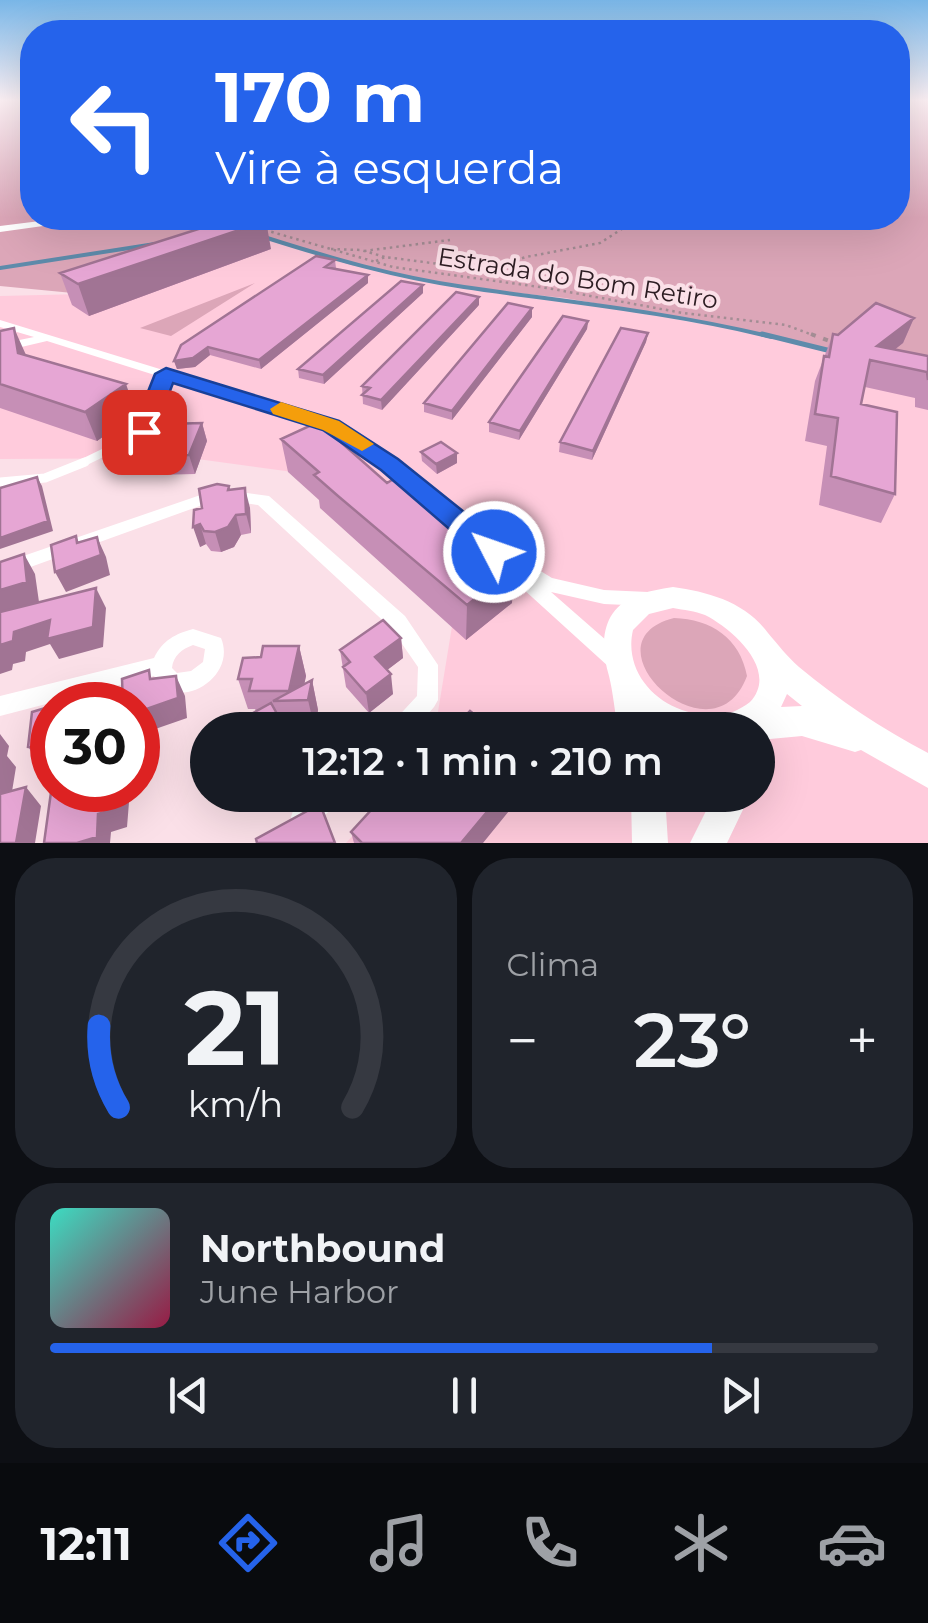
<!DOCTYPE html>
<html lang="pt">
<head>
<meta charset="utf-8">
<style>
	body { margin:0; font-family:Montserrat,sans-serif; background:#20242c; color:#f1f3f6; height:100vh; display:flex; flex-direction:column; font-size:38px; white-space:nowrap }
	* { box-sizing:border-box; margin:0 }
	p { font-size:32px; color:#9ea1a6 }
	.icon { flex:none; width:55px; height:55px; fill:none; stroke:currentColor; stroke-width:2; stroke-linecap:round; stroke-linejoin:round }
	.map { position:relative; height:843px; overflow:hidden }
	.sheet { display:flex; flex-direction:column; gap:15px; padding:15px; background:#0d0f14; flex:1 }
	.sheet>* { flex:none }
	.top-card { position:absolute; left:20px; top:20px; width:890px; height:210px; border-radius:40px; box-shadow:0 10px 40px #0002; background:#2563eb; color:#fff; overflow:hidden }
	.speed { position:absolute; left:30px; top:682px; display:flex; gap:20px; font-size:50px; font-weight:700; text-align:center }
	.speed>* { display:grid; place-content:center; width:130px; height:130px; border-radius:50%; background:#171b24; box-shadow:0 10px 40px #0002; line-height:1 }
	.speed .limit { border:15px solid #d22; background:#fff; color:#111 }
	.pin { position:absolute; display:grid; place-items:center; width:85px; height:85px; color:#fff; margin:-42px; border-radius:20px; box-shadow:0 5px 15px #0006 }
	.me { position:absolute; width:110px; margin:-55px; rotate:311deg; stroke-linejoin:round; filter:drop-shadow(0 0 8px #0008) }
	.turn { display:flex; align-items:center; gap:35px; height:210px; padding:0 30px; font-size:45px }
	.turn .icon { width:130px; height:130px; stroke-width:2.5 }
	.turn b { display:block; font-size:70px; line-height:85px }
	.big { font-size:75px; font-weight:600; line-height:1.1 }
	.sheet .card { flex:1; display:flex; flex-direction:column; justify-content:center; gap:15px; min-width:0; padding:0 35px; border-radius:40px; background:#20242c }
	.sheet .dial { align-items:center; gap:0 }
	.dial svg { height:260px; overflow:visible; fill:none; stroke:#363941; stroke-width:7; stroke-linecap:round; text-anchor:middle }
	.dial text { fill:#f1f3f6; stroke:none }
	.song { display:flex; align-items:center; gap:30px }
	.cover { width:120px; height:120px; border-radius:15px; background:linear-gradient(135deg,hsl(170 70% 55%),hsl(340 70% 35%)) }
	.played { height:10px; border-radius:5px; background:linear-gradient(90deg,#2563eb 80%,#363941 80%) }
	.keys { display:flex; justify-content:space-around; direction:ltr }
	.heat { display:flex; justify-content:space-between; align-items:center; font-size:55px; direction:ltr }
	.sheet .tiles { flex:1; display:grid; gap:15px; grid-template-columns:1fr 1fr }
	.card:last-child { grid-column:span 2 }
	.trip { position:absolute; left:190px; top:712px; width:585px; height:100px; border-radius:50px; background:#171b24; box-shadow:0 10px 40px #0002; font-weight:600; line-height:100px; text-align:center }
	.dock { display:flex; height:160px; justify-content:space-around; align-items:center; background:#090b0e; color:#9ea1a6 }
	.dock .icon { width:70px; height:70px }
	.dock .active { color:#2563eb }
	.dock b { font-size:45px; color:#f1f3f6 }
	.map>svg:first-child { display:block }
	.built { fill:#ffcbdc }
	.green { fill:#dca6b8 }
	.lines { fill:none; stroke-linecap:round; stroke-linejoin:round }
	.stream-far1 { stroke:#5e8bab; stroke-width:4 }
	.stream { stroke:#5e8bab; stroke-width:5 }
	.path-far1 { stroke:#a38d94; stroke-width:2.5; stroke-dasharray:2.5 4; stroke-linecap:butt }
	.path { stroke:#a38d94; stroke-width:4; stroke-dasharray:5 8; stroke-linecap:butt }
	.lane-far1 { stroke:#fff; stroke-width:8 }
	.lane { stroke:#fff; stroke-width:9 }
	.street { fill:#fff; fill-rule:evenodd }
	.secondary { fill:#fff; fill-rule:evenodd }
	.wall { fill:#c68fb6 }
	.shaded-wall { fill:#a17494 }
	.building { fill:#e6a6d4; stroke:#a17494; stroke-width:2.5 }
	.route { fill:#2563eb; stroke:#184099; stroke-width:2.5 }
	.slow { fill:#f59e0b }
	.labels { text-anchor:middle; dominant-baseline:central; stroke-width:8; stroke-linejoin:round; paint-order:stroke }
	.far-street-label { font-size:25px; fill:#2c1c22; stroke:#fbe0e8 }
</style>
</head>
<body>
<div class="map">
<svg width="928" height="843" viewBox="0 0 928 843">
	<rect width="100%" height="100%" fill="#fbe0e8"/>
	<path class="built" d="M257 234 690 322 736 328 928 377V843H346L390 795H758V730H435L456 602 374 483 190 458 0 459V296L83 294Z"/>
	<path class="green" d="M0 100H32V218H898V100H928V377L736 328 565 298 462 287 351 265 257 234 83 294 0 286Z
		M255 283 171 336 140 328Z
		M674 618C711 619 740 638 747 676 713 768 579 642 674 618Z"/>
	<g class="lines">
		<path class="stream-far1" d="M264 237C330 258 395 277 464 287 567 302 670 312 772 337
			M0 268 155 244"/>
		<path class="stream" d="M762 334 831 351"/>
		<path class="path-far1" d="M265 230 393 267 547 288 683 313 786 325 818 337
			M331 249 361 250 385 257
			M364 251 450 240
			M376 261 385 257 486 270 526 257 600 243 639 218"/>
		<path class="path" d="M811 334 832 342"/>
		<path class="lane-far1" d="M78 465 144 433 165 374"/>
		<path class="lane" d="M0 482 45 478 85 462"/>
		<path class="street" d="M64 218H83L79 221 0 232V226Z
			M0 320 336 423 369 442 500 546 552 578 604 590 648 592 655 594 657 599 655 604 648 606 604 604 551 592 623 655 626 661 623 667 616 670 609 667 511 578 508 573 510 570 488 556 359 448 326 429 47 341 0 352V344L34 337 0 327Z
			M218 489 269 496 405 616 438 665V700L434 707 414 730H389L392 723 417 696 418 667 391 628 258 505 219 499 0 578V564Z
			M193 629 221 638C236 674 189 705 164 688 161 686 156 679 154 676L0 716V696L154 658C163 640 175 634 193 629ZM193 645 205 649 203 662 191 671 177 673 172 668C173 656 182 649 193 645Z
			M311 795H341C335 809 317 823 303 829L294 826 291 817 294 808Z"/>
		<path class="secondary" d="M673 587C709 592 745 602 768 633 779 646 786 655 799 667 839 700 882 729 928 753V788L861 750 855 752 802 736 758 740V730H657L649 726 650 730H618C615 713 613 692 609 676 600 646 600 611 635 596 647 591 661 589 673 587ZM673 608C684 610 695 611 705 615 731 628 780 670 750 702 741 710 725 714 715 721 704 714 690 714 677 708 646 695 625 664 633 630L649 614ZM787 694 802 706 781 707Z
			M631 795H665L668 843H632Z
			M714 795H750L727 843H690Z"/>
	</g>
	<path class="wall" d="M271 249 89 316 72 305 60 273Z
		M335 260 336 268H334L368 283 261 369 210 355 195 367 177 369 174 361Z
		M423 285V293L324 384 299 378 298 369Z
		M479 305 382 410 363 404 362 386Z
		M532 308V317L452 420 424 412V403Z
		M914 318 903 343 895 349 928 356V410L915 407V398L865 387 861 404 895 494 881 523 819 505 827 446 805 441 815 381 833 334 838 335Z
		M588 321 587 329 519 440 489 432V422Z
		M0 331 26 355 136 413 97 441 0 408Z
		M648 333 646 342 592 460 559 452 560 442Z
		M202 423 207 441 195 474 155 475 148 456Z
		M281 439 512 603 466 640 320 508 319 500 288 472Z
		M421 452 457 463 437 474 422 461Z
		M230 490 250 508 251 533 241 535 234 547 221 552 211 551 206 544 200 547 202 508Z
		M401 638 403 658 387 670 393 694 369 713 346 687 340 650Z
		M299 646 306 676 304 684 312 680 318 710 315 730H249L244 718 256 711 255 709H248L238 679 261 657Z
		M52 706V768L42 766 28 747Z
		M351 832 483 843H354Z"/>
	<path class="shaded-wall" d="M266 221 271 249 89 316 78 284Z
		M368 275V283L261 369 259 360Z
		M423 285V293L324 384 323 375Z
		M479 297V305L382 410 381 400Z
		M532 308V317L452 420V411Z
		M914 318 903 343 879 362 877 346Z
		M588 321 587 329 519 440 520 431Z
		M14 328 26 355 18 353Z
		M648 333 646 342 592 460 593 451Z
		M208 347 210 355 195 367 177 369 174 361Z
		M126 384 136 413 97 441 85 412Z
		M202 423 207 441 195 474 189 455Z
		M457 453V463L437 474 436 464Z
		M37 477 42 486 53 531 0 549V538Z
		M245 488 250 508 251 533 246 514Z
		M236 515 241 535 234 547 221 552 215 532Z
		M200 524 206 544 200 547 193 527Z
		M76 536 85 556 97 537 106 557 110 575 66 592 55 572 77 543Z
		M24 554 35 574 39 602 0 614V590Z
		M514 568 512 603 466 640 467 605Z
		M96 588 106 608 103 647 59 659 50 644 26 652 25 661 13 664 12 670 0 674V644L14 632Z
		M401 638 403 658 378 677 375 657Z
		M299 646 306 676 301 701H292L289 691Z
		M391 674 393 694 369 713 366 693Z
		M176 676 185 696 187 718 138 735V712Z
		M312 680 318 710 315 730 308 700Z
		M0 734 9 746 7 756 16 767 8 816 0 807Z
		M52 746V763L43 749Z
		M26 787 41 806 35 843H16Z
		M117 790H130L127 827 111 832 110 843H77Z
		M501 795H522L483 843H461Z"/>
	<path class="building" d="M233 218H258L266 221 78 284 60 273Z
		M316 256 335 260 325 267 368 275 259 360 208 347 193 358 174 361 181 345Z
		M401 281 423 285 323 375 298 369Z
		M456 292 479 297 381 400 362 395 370 388 362 386Z
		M508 303 532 308 452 411 424 403Z
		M876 303 914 318 877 346 928 356V380L927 372 870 360 861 404 897 412 895 494 831 476 838 418 815 414 824 356 829 357 833 334 838 335Z
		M563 316 588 321 520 431 489 422Z
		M14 328 18 353 126 384 85 412 0 384V331Z
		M621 328 648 333 593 451 560 442Z
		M318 422 387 483 397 477 514 568 467 605 338 496 314 475 319 472 281 439Z
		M202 423 189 455 148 456 164 424Z
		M441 442 457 453 436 464 421 452Z
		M37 477 48 521 0 538V488Z
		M217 484 229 486 228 490 245 488 246 514 236 515 228 527 215 532 204 531 200 524 193 527 194 510 202 508 199 489Z
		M76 536 77 543 97 537 101 555 55 572 51 545Z
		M24 554 27 582 0 590V562Z
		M96 588 93 627 47 639 50 620 14 632 13 641 0 645V612Z
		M383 620 401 638 375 657 391 674 366 693 343 667 350 662 340 650Z
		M263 646H299L289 691H249L252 679H238L243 658 261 657Z
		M149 670 150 679 176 676 178 698 138 712V705H123L122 679Z
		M312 680 308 700 273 701Z
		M87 696 86 705H57Z
		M271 703 286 730H250L244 718Z
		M52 706V746L43 749 28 747 32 712Z
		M470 711 494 730H452Z
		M52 785V790H117L115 809 98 814 97 837 77 843H44Z
		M26 787 16 843H0V794Z
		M385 795H501L461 843H362L351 832Z
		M320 804 335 843H257L256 839Z"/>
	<linearGradient id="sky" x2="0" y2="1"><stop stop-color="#79b6e7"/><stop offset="0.46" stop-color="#fdf1f5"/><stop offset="1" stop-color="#fdf1f5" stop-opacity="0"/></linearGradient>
	<rect width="928" height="218" fill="url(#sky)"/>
	<path class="route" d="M166 368 339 421 398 459 504 544 508 552 504 559 494 562 484 559 381 470 323 430 173 383 152 438H136L132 432 155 374Z"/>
	<path class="slow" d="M281 402 339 421 374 444 362 451 323 430 273 414 270 409Z"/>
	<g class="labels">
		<g class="far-street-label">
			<text transform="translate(578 278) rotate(9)">Estrada do Bom Retiro</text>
		</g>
	</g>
</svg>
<div class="speed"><div class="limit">30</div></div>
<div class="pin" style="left:144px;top:432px;background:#d93025"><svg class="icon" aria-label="arrive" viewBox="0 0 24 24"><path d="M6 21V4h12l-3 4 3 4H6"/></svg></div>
<svg class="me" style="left:494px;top:552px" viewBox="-20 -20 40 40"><circle r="17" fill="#2563eb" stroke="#fff" stroke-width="3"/><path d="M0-11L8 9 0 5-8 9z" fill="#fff"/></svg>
<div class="trip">12:12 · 1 min · 210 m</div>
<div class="top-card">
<div class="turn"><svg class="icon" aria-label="left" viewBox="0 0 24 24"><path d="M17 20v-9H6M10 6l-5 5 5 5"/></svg><div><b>170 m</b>Vire à esquerda</div></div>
</div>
</div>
<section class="sheet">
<div class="tiles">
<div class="card dial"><svg viewBox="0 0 100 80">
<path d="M14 69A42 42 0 1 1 86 69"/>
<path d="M14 69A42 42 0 0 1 8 44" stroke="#2563eb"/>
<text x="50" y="56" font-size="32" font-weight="700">21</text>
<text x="50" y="72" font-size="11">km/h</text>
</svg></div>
<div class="card"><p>Clima</p>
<div class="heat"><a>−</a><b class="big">23°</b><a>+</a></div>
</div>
<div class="card">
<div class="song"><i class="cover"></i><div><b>Northbound</b><p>June Harbor</p></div></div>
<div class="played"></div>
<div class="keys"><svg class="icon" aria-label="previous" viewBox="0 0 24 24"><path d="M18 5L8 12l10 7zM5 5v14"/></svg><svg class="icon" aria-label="pause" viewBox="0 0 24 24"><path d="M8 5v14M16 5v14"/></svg><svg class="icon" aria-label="next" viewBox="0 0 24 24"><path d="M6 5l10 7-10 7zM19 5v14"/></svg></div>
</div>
</div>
</section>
<nav class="dock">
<b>12:11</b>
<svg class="icon active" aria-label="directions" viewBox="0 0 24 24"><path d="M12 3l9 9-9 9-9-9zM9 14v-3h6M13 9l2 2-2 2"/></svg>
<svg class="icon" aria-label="music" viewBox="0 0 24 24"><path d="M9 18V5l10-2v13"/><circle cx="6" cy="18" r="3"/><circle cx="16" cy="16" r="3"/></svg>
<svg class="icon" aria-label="phone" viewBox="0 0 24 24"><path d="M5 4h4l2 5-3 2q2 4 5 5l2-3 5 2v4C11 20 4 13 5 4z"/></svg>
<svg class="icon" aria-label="climate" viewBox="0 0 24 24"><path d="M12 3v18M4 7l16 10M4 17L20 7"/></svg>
<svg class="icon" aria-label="car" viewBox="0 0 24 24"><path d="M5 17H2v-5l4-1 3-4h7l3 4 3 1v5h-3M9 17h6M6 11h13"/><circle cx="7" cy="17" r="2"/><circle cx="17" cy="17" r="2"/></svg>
</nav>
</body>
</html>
